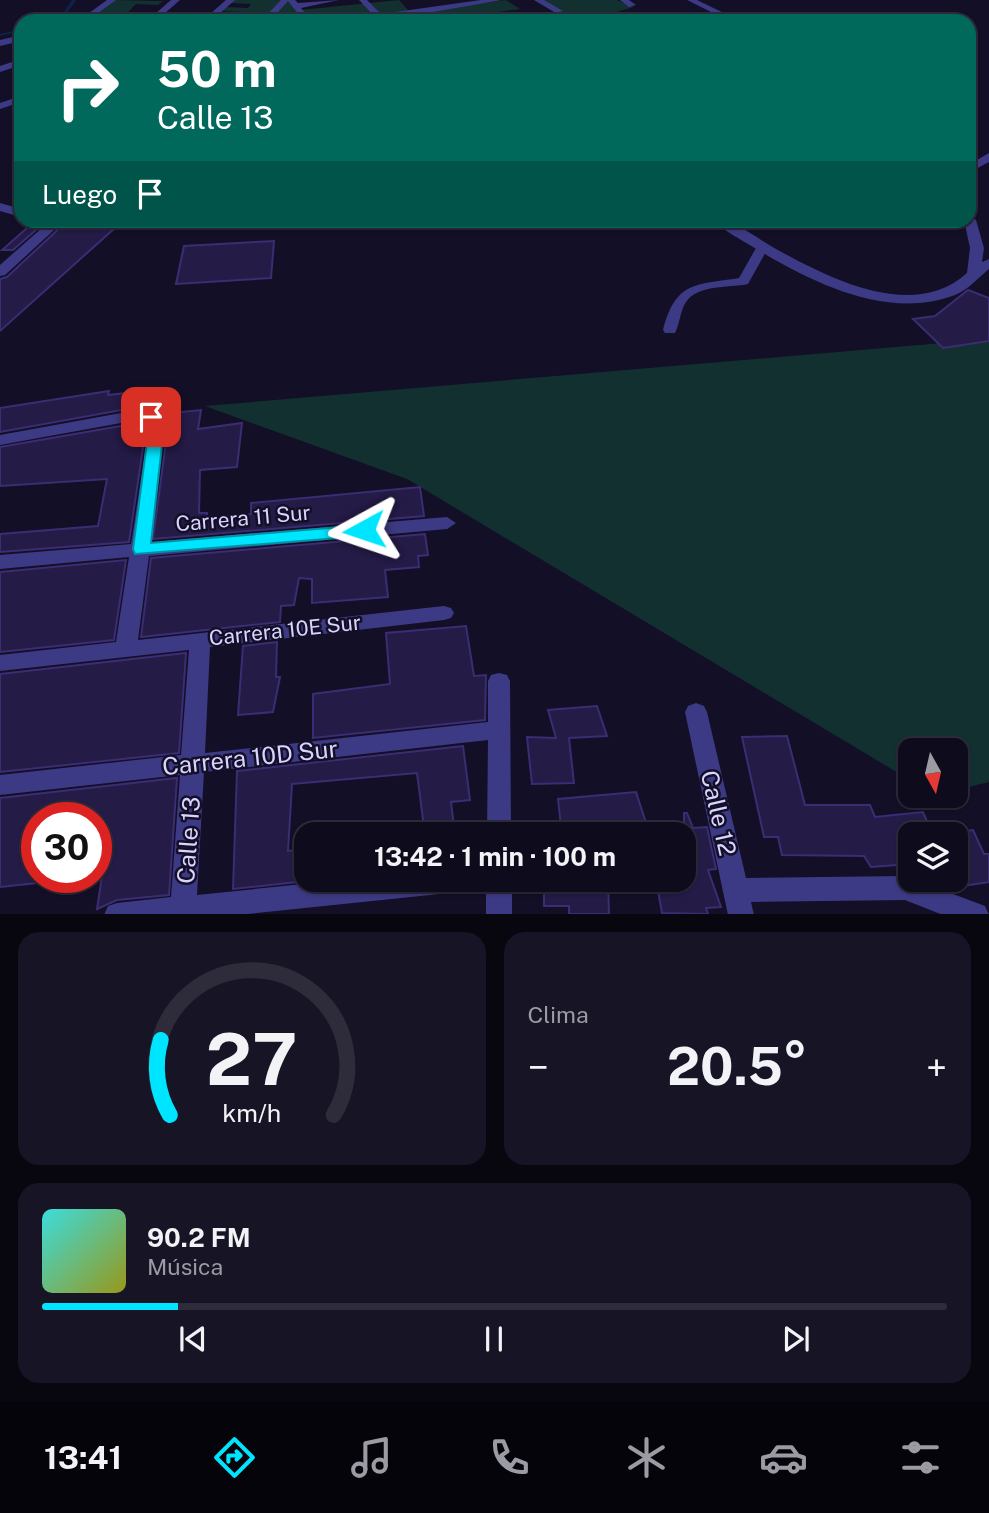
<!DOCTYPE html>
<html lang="es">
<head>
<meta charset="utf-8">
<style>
	body { margin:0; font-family:"Public Sans",sans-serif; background:#171425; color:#f1f3f6; height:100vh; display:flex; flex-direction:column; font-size:26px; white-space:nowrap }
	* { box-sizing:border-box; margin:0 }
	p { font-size:23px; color:#9b9ba3 }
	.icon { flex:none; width:38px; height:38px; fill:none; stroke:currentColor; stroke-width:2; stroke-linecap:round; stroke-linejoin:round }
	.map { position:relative; height:914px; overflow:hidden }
	.details { display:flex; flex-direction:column; gap:18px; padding:18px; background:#08060f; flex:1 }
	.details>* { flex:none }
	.hud { position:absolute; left:14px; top:14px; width:962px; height:214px; border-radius:21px; box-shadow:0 2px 5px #0004,0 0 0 2px #2e2b3b; background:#00695c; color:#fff; overflow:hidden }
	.needle { width:46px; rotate:172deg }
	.controls { position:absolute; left:898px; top:738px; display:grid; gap:14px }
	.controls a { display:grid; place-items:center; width:70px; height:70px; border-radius:14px; background:#0e0b1c; box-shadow:0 2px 5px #0004,0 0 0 2px #2e2b3b; font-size:35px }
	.speed { position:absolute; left:21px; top:802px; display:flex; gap:14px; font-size:35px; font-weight:700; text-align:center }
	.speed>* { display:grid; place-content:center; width:91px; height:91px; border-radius:50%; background:#0e0b1c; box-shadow:0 2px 5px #0004,0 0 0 2px #2e2b3b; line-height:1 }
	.speed .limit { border:10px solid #d22; background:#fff; color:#111 }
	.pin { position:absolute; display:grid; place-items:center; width:60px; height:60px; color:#fff; margin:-30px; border-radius:14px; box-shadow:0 4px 10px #0006 }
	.me { position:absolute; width:77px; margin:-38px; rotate:265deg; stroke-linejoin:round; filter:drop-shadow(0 0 5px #0008) }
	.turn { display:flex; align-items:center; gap:24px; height:147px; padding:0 28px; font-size:32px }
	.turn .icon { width:91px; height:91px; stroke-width:2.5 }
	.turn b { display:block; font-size:49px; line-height:60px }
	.then { display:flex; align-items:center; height:66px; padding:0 28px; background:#0003; gap:14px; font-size:26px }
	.big { font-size:52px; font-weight:700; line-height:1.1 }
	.details .widget { flex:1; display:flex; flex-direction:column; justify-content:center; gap:10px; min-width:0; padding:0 24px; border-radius:21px; background:#171425 }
	.details .dial { align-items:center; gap:0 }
	.dial svg { height:182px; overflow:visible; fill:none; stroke:#2e2b3b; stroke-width:7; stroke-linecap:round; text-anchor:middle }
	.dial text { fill:#f1f3f6; stroke:none }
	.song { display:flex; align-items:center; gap:21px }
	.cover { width:84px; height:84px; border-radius:10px; background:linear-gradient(135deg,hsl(180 70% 55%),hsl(60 70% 35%)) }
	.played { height:7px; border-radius:4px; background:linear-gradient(90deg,#00e5ff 15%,#2e2b3b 15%) }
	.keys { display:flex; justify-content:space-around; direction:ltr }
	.heat { display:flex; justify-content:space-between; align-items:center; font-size:38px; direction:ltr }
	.details .tiles { flex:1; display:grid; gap:18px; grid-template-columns:1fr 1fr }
	.widget:last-child { grid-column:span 2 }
	.trip { position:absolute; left:294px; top:822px; width:402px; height:70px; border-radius:21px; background:#0e0b1c; box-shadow:0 2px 5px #0004,0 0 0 2px #2e2b3b; font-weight:700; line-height:70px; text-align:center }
	.tab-bar { display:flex; height:112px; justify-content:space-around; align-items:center; background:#06040b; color:#9b9ba3 }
	.tab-bar .icon { width:49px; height:49px }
	.tab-bar .current { color:#00e5ff }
	.tab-bar b { font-size:32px; color:#f1f3f6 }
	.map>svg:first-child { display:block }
	.green { fill:#12302f }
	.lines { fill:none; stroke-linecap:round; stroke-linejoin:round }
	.stream { fill:#0c2248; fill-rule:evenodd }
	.building { fill:#241b47; stroke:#3b2d73; stroke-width:2 }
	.service { fill:#3d3a85; fill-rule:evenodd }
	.minor { fill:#3d3a85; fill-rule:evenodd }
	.route { fill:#00e5ff; stroke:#0095a6; stroke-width:2 }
	.labels { text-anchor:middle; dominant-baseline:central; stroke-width:5; stroke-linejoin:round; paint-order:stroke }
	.street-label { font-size:21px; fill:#d9d4ff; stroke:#130f26 }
	.near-street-label { font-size:24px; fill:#d9d4ff; stroke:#130f26 }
</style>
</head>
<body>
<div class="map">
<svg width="989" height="915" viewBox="0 0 989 915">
	<rect width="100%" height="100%" fill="#130f26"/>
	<path class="green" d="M112 0 163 1 158 5 136 4 127 13 148 14 141 21 87 17Z
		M234 0H291L300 10 399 0 408 10 388 16 506 0 520 9 483 14 481 21H234L242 12 221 11 226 7 248 8 251 4 231 3Z
		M534 0H617L634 7 585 21H569Z
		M989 339V782L956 790V751H910V780L407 479 205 406Z"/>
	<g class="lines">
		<path class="stream" d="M72 0H76C68 13 61 21 45 21L64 12Z
			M21 29V31L0 36V34Z"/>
	</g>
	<path class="building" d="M35 221 45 222 13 250H2Z
		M65 223 116 227 0 331V279L7 277Z
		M274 241 271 278 176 284 184 246Z
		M968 290 989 298V341L943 348 913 319 935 316Z
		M109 391 108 395 135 392 133 408 0 432V408Z
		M201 410 198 429 242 423 237 467 200 470 199 513H207V517L251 514V503L420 487 424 516 153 539 168 427 160 414Z
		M132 424 146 428 129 542 0 552V534L98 526 107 479 0 486V447Z
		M425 534 428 555 418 556 419 567 385 570 388 597 312 603V579L299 578 294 605 281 606 280 622 141 637 151 558Z
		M126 560 114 640 0 652V572Z
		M466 626 474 676 486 675 485 720 313 738V694L390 684 386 633Z
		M277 642 276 677H280L273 712 238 715 243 646Z
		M186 653 179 753 0 772V674Z
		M597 706 607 736 569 738 574 783 532 784 527 737 556 738 548 710Z
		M787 736 805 805H870L875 817 923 812 933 835H910V864L871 867 864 856 782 855 778 837H764L742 737Z
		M463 746 470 800 451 802 455 835H425L417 773 292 784 288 851 306 849V881L233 889 237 771Z
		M177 778 169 895 117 900 97 909 102 876 96 877V817H37V883L0 887V798Z
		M636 792 648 829 585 830 586 835H562L558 799Z
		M684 813H687L693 828 707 827 716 869 708 870 721 907 706 908 708 914 662 913 656 880H684Z
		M973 830 984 854H989V882L956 887V832Z
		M544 880H608L609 914H569V906H544Z"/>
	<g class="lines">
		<path class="service" d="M107 0H116L87 21H78Z
			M171 0H180L156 21H147Z
			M226 0H235L211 21H202Z
			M281 0H295L298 3 339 0 301 8 312 21H304L288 1 270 21H261Z
			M359 0H367L381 14 481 0H502L381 21H373L375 17Z
			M534 0H544L563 11 556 13Z
			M620 0H629L636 5 629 7Z
			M687 0H697L730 16 723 18Z
			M21 35V41L0 46V40Z
			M21 59V65L0 72V66Z
			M21 96V102L0 109V103Z
			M762 244 768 248 748 284C730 288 698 284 686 302 680 311 680 323 675 333H665L663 330C676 281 695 285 739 278L756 248Z"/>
		<path class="minor" d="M989 153V162L970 172V164Z
			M0 203 21 209V217L0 211Z
			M970 216 976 220 984 248 982 262 989 259V269C978 278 968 290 955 295 887 321 811 282 753 247 740 239 724 231 713 220 737 220 754 237 776 249 829 278 913 322 967 273L970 248 964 220H970Z
			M51 220H65L5 275 0 276V265Z
			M127 220H255L249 224 156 228Z
			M132 411 157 413 165 427 150 542 447 517 456 523 447 529 149 556 138 640 444 606 451 608 454 613 451 618 444 620 210 647 205 753 488 722V681L491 675 499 673 507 675 510 681 511 835H487L488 740 204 772 197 895 342 880H472L468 888 459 892 238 915H104L108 906 117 903 171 897 180 775 0 795V775L181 755 189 650 0 671V655L116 642 129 557 0 569V555L131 544 149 427 145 422 132 421 0 445V435Z
			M696 703 704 706 707 712 746 878 905 876 985 906 989 915H943L905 900 751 902 754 915H728L685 712 688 706Z
			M486 880H512V915H486Z"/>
	</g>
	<path class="route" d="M151 412 157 413 164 427 151 543 364 525 372 530 364 536 135 554 133 549 149 427 144 417Z"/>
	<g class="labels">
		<g class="street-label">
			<text transform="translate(243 518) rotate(-5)">Carrera 11 Sur</text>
			<text transform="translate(285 630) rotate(-6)">Carrera 10E Sur</text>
		</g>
		<g class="near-street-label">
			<text transform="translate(250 757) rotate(-6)">Carrera 10D Sur</text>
			<text transform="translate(719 813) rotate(77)">Calle 12</text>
			<text transform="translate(188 840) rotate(-86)">Calle 13</text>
		</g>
	</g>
</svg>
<div class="controls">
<a><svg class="needle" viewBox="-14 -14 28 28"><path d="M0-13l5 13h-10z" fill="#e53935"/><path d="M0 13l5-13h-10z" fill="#9b9ba3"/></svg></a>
<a><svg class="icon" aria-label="layers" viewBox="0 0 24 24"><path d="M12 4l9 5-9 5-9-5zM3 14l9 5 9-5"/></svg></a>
</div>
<div class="speed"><div class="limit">30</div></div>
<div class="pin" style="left:151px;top:417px;background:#d93025"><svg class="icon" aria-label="arrive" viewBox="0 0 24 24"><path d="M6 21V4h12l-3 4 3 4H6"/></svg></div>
<svg class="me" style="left:364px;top:530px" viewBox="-20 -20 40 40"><path d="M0-17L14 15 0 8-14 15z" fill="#00e5ff" stroke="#fff" stroke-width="4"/></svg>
<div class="trip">13:42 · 1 min · 100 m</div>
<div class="hud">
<div class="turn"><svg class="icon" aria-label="right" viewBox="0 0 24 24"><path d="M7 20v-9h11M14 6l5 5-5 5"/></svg><div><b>50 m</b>Calle 13</div></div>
<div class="then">Luego<svg class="icon" aria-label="arrive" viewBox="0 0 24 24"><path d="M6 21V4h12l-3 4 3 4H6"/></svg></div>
</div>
</div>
<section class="details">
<div class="tiles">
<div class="widget dial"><svg viewBox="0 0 100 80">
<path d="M14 69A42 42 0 1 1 86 69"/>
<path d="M14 69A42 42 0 0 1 10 36" stroke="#00e5ff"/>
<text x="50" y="56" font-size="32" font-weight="700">27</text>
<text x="50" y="72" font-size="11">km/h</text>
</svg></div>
<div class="widget"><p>Clima</p>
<div class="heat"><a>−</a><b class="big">20.5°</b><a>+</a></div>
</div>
<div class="widget">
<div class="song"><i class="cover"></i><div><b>90.2 FM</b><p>Música</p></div></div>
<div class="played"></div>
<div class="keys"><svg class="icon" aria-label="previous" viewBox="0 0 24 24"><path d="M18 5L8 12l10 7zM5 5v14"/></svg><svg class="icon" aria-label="pause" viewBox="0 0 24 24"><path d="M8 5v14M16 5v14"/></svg><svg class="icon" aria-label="next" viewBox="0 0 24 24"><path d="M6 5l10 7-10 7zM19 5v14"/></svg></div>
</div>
</div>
</section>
<nav class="tab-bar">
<b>13:41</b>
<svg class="icon current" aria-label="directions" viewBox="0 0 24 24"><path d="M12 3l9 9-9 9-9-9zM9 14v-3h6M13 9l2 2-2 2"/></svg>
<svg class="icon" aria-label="music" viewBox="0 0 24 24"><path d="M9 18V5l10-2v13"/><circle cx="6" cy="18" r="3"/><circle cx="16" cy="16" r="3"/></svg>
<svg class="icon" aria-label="phone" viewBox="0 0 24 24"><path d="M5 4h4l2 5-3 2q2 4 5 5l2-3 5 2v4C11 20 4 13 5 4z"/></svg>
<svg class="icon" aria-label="climate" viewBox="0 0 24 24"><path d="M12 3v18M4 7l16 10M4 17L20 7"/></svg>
<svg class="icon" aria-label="car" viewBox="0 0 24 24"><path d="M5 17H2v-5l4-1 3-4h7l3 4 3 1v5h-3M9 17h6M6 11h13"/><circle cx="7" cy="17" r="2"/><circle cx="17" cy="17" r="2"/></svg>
<svg class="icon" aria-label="filters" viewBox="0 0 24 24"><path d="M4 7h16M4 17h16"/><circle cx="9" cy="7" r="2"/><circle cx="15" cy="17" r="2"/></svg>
</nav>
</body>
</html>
